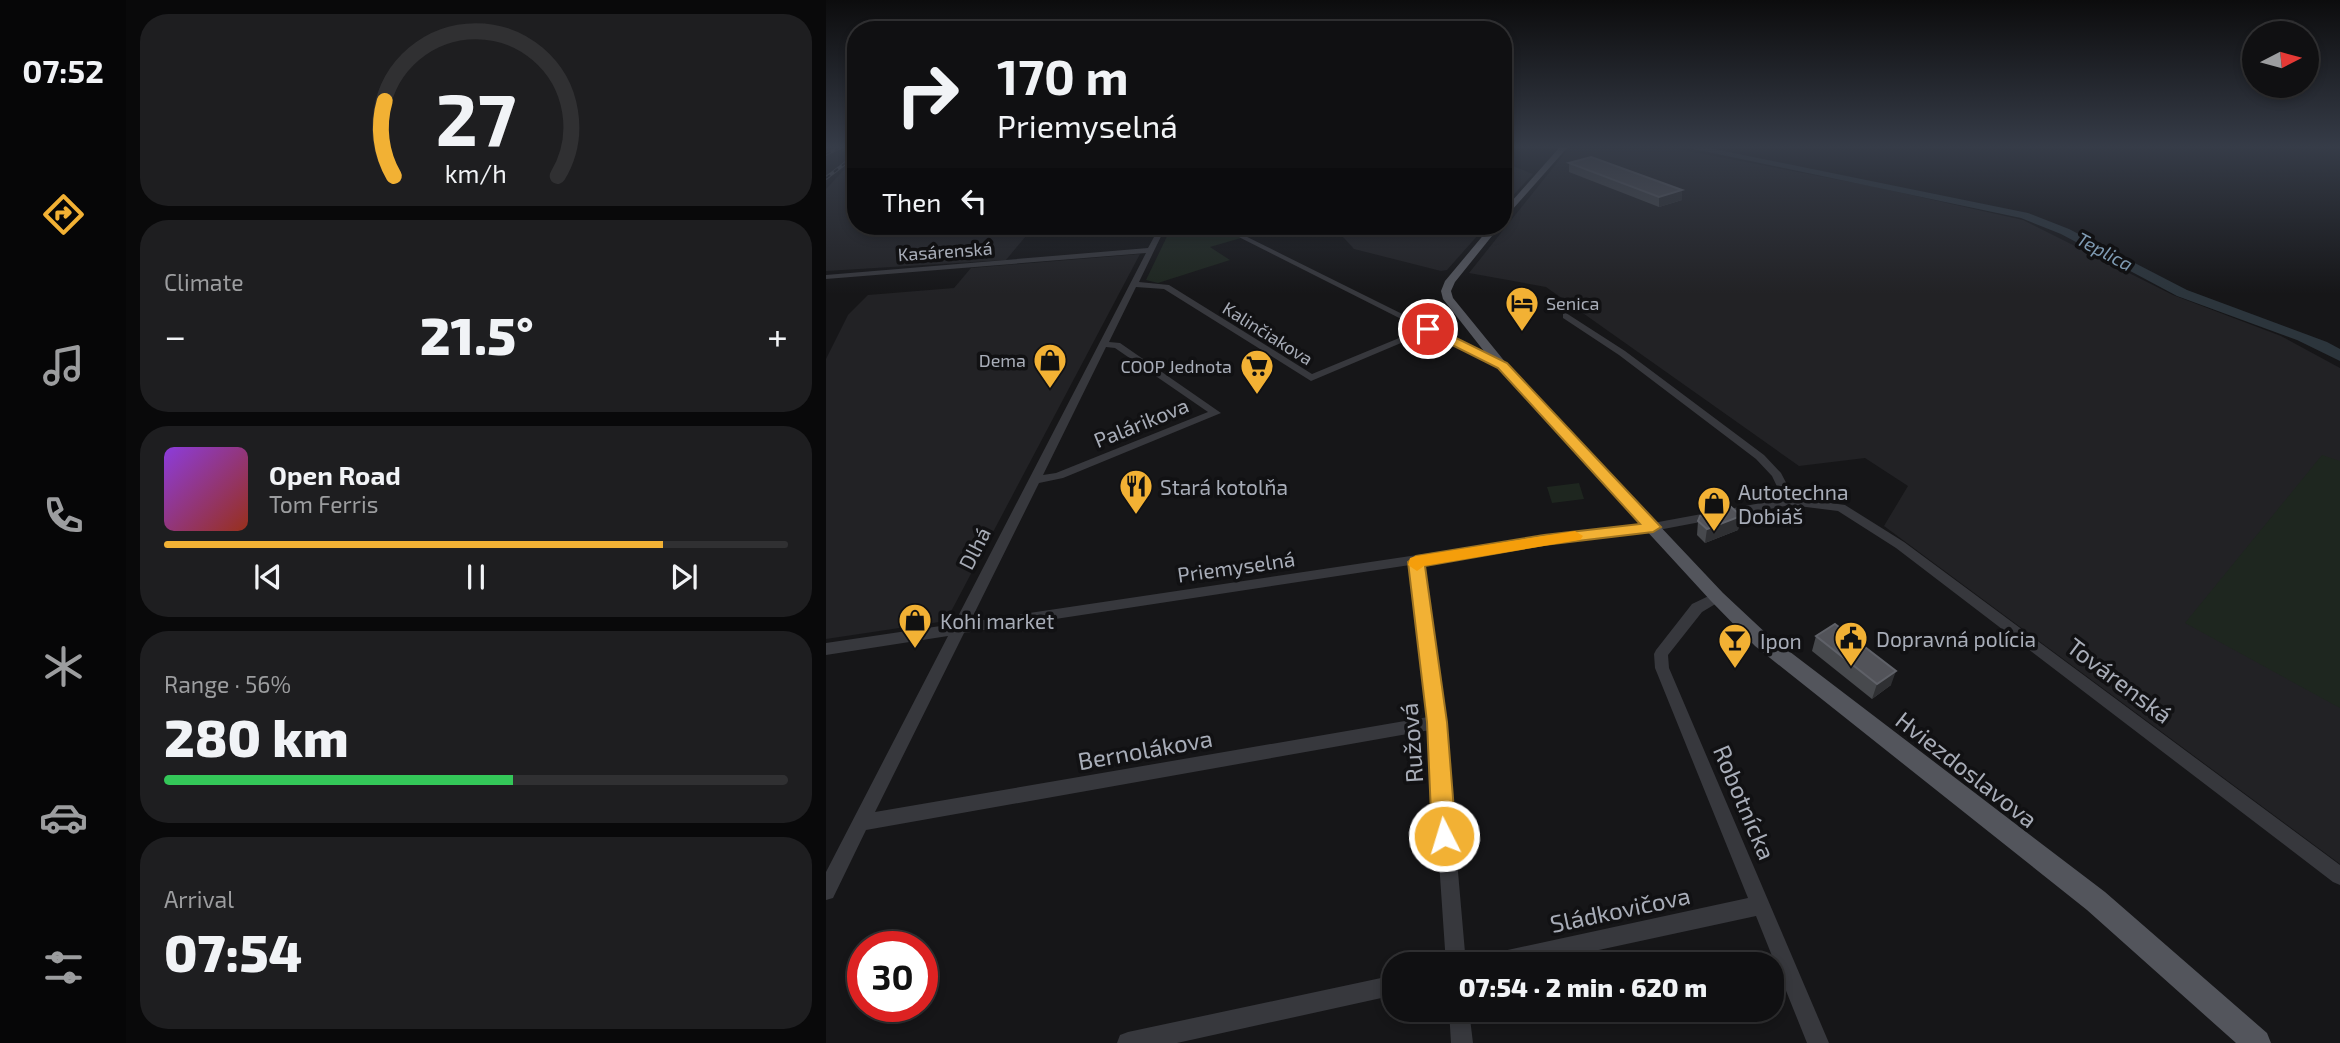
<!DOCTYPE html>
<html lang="en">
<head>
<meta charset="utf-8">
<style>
	body { margin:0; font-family:"Exo 2",sans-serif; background:#1e1e20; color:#f1f3f6; height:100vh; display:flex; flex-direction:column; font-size:26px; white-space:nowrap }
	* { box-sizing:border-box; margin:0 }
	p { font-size:23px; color:#9c9d9f }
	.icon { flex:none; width:38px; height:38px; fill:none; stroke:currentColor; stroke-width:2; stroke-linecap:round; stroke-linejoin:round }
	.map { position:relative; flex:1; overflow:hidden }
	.side { display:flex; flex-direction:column; gap:14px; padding:14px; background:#09090a; width:700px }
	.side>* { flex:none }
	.top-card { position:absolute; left:21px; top:21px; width:665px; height:214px; border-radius:28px; box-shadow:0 4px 10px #0003,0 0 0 2px #303032; background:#101012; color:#f1f3f6; overflow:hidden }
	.needle { width:46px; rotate:84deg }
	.buttons { position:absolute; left:1416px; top:21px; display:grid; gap:14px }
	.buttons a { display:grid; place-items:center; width:77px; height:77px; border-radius:50%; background:#101012; box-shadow:0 4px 10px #0003,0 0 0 2px #303032; font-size:35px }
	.speed { position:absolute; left:21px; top:931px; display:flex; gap:14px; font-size:35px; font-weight:700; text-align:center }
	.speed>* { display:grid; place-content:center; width:91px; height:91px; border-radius:50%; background:#101012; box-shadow:0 4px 10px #0003,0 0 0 2px #303032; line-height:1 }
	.speed .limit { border:10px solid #d22; background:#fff; color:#111 }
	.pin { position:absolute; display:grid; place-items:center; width:60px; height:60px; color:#fff; margin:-30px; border:4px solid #fff; border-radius:50%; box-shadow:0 2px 7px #0007 }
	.me { position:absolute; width:77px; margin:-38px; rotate:355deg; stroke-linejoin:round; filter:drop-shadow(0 0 5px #0008) }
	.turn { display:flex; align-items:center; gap:24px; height:147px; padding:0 35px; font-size:32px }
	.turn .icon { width:91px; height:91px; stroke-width:2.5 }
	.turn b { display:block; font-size:49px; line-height:60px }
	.then { display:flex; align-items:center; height:66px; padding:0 35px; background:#0003; gap:14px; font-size:26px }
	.big { font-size:52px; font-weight:800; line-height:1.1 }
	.side .widget { flex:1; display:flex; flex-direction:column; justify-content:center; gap:10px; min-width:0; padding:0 24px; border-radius:28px; background:#1e1e20 }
	.side .dial { align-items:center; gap:0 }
	.dial svg { height:182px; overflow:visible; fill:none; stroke:#303032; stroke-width:7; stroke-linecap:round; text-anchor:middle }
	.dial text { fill:#f1f3f6; stroke:none }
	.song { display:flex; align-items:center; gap:21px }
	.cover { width:84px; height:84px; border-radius:10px; background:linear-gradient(135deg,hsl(270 70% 55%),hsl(10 70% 35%)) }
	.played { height:7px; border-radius:4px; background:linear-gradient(90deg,#f2b134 80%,#303032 80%) }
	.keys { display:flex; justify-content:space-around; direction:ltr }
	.heat { display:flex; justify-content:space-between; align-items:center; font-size:38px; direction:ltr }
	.charge { height:10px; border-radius:5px; background:linear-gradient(90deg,#34c759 56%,#303032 0) }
	.trip { position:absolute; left:556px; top:952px; width:402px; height:70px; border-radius:28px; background:#101012; box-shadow:0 4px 10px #0003,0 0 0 2px #303032; font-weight:800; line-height:70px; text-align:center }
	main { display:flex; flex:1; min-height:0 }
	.menu { display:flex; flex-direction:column; width:126px; justify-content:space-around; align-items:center; background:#060607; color:#9c9d9f }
	.menu .icon { width:49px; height:49px }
	.menu .selected { color:#f2b134 }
	.menu b { font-size:32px; color:#f1f3f6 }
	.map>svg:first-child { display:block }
	.built { fill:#222225 }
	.green { fill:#1e261f }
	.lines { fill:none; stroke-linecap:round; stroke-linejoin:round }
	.river { fill:#2c353c; fill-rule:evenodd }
	.minor { fill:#37383d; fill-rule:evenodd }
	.major { fill:#53555c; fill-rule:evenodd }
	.rail-casing { stroke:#4a4c52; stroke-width:3.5 }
	.rail { stroke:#111113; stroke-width:2; stroke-dasharray:5; stroke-linecap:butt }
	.wall { fill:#47494d }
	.shaded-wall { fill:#2f3033 }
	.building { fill:#525359; stroke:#5f6168; stroke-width:2 }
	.route { fill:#f2b134; stroke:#9d7322; stroke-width:2 }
	.slow { fill:#f59e0b }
	.labels { text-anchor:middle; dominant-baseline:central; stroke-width:7; stroke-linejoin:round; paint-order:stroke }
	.far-street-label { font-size:18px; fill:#a8adb8; stroke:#111113 }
	.far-poi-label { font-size:18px; fill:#a8adb8; stroke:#111113; text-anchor:end }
	.far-water-label { font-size:19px; font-style:italic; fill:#7f9bb3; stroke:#111113 }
	.street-label { font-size:21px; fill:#a8adb8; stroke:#111113 }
	.poi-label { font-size:21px; fill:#a8adb8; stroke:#111113; text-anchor:start }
	.near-street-label { font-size:24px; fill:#a8adb8; stroke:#111113 }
</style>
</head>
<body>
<main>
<nav class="menu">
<b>07:52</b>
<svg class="icon selected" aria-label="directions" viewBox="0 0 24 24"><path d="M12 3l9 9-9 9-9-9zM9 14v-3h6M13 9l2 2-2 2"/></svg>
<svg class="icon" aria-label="music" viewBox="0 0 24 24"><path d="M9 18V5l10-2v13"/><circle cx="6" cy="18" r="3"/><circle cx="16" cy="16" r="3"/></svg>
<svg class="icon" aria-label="phone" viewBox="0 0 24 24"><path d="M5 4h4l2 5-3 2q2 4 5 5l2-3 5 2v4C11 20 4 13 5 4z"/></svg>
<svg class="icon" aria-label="climate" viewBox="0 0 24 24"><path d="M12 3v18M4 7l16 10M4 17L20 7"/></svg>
<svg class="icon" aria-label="car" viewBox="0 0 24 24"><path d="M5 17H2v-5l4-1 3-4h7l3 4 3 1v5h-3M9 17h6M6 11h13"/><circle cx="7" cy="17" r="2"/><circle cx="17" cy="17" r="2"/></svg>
<svg class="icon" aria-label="filters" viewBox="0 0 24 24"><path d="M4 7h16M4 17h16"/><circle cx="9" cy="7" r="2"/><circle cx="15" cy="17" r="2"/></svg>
</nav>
<section class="side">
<div class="widget dial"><svg viewBox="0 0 100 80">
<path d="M14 69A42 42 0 1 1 86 69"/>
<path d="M14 69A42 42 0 0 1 10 36" stroke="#f2b134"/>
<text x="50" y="56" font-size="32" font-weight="700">27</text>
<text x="50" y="72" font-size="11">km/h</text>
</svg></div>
<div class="widget"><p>Climate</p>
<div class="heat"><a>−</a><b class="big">21.5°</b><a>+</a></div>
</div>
<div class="widget">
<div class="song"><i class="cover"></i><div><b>Open Road</b><p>Tom Ferris</p></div></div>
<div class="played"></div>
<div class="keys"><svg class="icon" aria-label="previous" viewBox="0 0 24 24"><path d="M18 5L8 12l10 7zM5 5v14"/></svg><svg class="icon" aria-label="pause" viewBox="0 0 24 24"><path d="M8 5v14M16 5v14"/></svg><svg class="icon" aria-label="next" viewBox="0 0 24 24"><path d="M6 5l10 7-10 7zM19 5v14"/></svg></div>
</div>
<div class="widget"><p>Range · 56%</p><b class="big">280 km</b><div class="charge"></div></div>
<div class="widget"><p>Arrival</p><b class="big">07:54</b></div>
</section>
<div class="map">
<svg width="1514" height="1043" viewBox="0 0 1514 1043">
	<rect width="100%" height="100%" fill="#161618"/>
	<path class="built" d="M846 148 1045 186 1197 220 1347 295 1455 336 1514 368V864L1058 526 1082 486 1039 458 973 466 720 287 643 273 742 149Z
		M30 157V226H259L205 230 180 260 0 271V189Z
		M677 162 707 174 677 206Z
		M507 226H660L621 270 615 271 528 249Z
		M314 254 120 621 0 639V359L22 315 42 295 128 288 145 268Z"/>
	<path class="green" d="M346 226H391L415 238 384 247 404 260 332 283 320 280Z
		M1496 455 1514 461V708L1359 623Z
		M753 483 758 499 726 503 721 487Z"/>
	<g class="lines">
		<path class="river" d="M863 148H883L1202 213 1243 229 1361 290 1501 342 1514 349V361L1471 340 1351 296 1235 234 1195 218Z"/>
		<path class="minor" d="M334 226H340L313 282 343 285 486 374 595 329 391 226H399L681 366 679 368H673L601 332 485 381 338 289 310 287 283 342 294 343 395 413 237 478 213 483 144 622 718 536 827 523 957 499 946 476 930 459 793 355 737 318V314L740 313 799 351 938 455 955 473 968 498 1019 505 1078 542 1514 865V885L1507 882 1070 548 1012 511 964 505 827 531 718 544 597 563 619 722 640 964H620L604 730 40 830 7 898 0 900V872L122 636 0 655V643L128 624 320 253 0 279V275L322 248ZM280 347 289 348 382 412 230 473 217 475ZM584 565 602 717 49 812 138 633Z
			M891 592 896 594 898 597 896 600 876 612 842 655 843 668 1003 1043H981L930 916 708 964H653L656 957 663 954 922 898 829 668 828 654 830 650 866 604Z
			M569 975V995L351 1043H291L294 1035 302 1032Z
			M623 1010H643L647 1043H625Z"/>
		<path class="major" d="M733 148H741L677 220V211Z
			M665 226H674L629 282 625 291 627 298 680 363 897 593 943 636 1279 892 1441 1033 1445 1043H1410L1261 910 929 646 885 601 672 369 617 299 615 291 619 281Z"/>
		<defs>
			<path id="rail" d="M0 154 13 148
				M0 178 30 155"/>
		</defs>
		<use href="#rail" class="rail-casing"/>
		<use href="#rail" class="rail"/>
	</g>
	<path class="wall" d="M743 163 856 200 833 207 743 172Z
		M554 226H640L636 228H606L603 231Z
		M915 516 912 530 879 543 871 535 872 521Z
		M990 636 1065 685 1046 699 986 651Z"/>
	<path class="shaded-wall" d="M856 190V200L833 207V197Z
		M915 516 912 530 879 543 881 529Z
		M1070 671 1065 685 1046 699 1051 684Z"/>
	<path class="building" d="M765 157 856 190 833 197 743 163Z
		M904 506 915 516 881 529 872 521 874 516Z
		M1009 624 1070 671 1051 684 990 636Z"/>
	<linearGradient id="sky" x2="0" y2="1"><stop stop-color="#0c0c0d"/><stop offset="0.5" stop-color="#363c48"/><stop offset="1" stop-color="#363c48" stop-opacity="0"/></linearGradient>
	<rect width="1514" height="294" fill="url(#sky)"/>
	<path class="route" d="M598 326H606L681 363 835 527 827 532 718 545 599 566 621 722 630 836 626 843 618 847 610 843 606 836 601 722 582 562 590 556 718 535 814 524 672 368 598 331Z"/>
	<path class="slow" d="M749 531 757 536 754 540 598 566 591 571 582 565 584 558 590 556Z"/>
	<defs>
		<symbol id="hotel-pin" viewBox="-11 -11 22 30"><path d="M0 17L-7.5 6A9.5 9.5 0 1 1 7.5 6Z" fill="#f2b134" stroke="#111113"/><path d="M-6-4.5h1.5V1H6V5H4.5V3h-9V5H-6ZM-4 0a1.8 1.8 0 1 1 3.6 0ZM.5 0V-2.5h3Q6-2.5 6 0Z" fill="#111"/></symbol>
		<symbol id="shop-pin" viewBox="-11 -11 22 30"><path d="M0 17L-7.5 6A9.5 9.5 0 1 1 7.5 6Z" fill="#f2b134" stroke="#111113"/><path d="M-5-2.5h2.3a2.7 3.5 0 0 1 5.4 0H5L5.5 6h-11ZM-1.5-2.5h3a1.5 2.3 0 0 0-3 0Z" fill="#111"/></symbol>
		<symbol id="supermarket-pin" viewBox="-11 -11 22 30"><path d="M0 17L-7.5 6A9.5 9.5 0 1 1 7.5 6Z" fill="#f2b134" stroke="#111113"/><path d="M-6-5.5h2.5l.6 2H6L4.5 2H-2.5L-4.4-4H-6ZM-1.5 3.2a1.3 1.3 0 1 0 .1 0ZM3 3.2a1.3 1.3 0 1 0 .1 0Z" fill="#111"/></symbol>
		<symbol id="restaurant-pin" viewBox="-11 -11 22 30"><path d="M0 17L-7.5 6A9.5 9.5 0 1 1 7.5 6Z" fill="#f2b134" stroke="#111113"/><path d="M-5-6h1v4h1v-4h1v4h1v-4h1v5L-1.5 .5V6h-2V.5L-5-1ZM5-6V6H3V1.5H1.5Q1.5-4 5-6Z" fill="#111"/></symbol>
		<symbol id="civic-pin" viewBox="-11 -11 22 30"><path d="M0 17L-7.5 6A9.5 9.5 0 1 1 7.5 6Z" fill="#f2b134" stroke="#111113"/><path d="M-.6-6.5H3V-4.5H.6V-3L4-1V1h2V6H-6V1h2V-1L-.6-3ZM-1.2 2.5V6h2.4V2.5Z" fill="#111"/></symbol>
		<symbol id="bar-pin" viewBox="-11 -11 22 30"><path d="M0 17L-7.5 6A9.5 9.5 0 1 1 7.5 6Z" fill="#f2b134" stroke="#111113"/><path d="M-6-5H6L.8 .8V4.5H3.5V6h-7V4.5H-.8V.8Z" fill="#111"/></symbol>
	</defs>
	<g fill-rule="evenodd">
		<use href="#hotel-pin" x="677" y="284" width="38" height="52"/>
		<use href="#shop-pin" x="205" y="341" width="38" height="52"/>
		<use href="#supermarket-pin" x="412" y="347" width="38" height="52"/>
		<use href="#restaurant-pin" x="291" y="467" width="38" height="52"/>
		<use href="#shop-pin" x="869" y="484" width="38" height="52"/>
		<use href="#shop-pin" x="70" y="601" width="38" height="52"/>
		<use href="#civic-pin" x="1006" y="619" width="38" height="52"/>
		<use href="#bar-pin" x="890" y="621" width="38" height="52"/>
	</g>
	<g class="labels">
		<g class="far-street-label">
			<text transform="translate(119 251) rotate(-4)">Kasárenská</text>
			<text transform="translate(442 333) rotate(32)">Kalinčiakova</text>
		</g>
		<g class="far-poi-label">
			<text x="720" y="303" text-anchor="start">Senica</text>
			<text x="200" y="360">Dema</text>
			<text x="406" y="366">COOP Jednota</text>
		</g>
		<g class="far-water-label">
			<text transform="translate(1279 251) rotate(28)">Teplica</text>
		</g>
		<g class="street-label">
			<text transform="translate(315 422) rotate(-22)">Palárikova</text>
			<text transform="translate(148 548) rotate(-63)">Dlhá</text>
			<text transform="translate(410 566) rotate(-8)">Priemyselná</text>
		</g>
		<g class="poi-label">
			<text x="334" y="486">Stará kotolňa</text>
			<text x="912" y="491">Autotechna<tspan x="912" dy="24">Dobiáš</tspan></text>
			<text x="114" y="620">Kohi market</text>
			<text x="1050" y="638">Dopravná polícia</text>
			<text x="934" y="640">Ipon</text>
		</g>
		<g class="near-street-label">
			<text transform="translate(1294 680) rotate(37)">Továrenská</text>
			<text transform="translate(585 743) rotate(-94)">Ružová</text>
			<text transform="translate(319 749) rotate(-10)">Bernolákova</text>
			<text transform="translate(1141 769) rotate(38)">Hviezdoslavova</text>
			<text transform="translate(919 802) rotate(67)">Robotnícka</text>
			<text transform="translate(794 909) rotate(-12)">Sládkovičova</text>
		</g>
	</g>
</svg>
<div class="buttons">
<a><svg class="needle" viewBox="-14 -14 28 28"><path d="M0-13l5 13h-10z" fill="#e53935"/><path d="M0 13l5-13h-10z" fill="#9c9d9f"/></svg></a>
</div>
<div class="speed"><div class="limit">30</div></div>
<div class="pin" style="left:602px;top:329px;background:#d93025"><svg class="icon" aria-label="arrive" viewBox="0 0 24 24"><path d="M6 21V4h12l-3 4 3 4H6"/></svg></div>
<svg class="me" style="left:618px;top:836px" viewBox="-20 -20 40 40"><circle r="17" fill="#f2b134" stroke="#fff" stroke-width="3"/><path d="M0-11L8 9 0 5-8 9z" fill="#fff"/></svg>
<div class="trip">07:54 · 2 min · 620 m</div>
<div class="top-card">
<div class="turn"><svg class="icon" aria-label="right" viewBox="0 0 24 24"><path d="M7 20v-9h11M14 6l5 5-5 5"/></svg><div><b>170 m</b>Priemyselná</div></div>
<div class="then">Then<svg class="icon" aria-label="left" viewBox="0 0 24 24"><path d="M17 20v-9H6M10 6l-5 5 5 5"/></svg></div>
</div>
</div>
</main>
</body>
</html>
